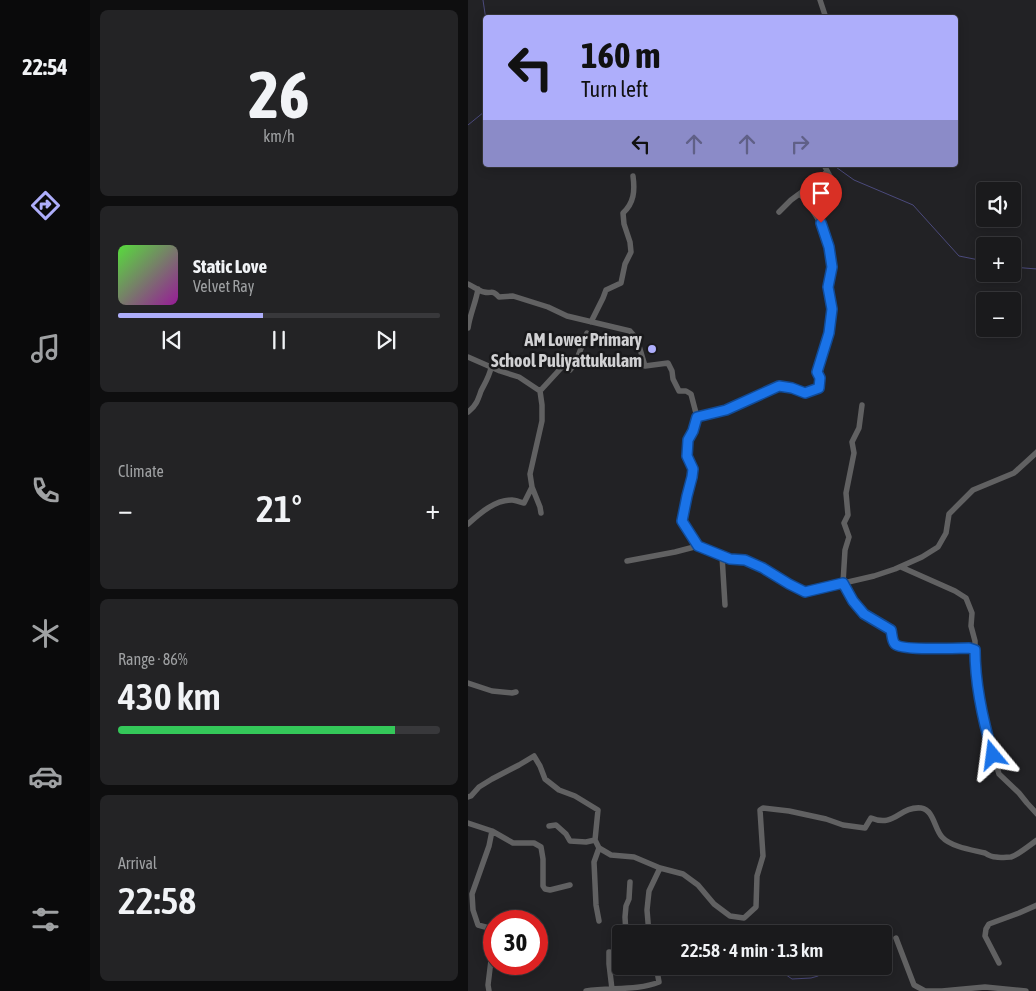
<!DOCTYPE html>
<html lang="en">
<head>
<meta charset="utf-8">
<style>
	body { margin:0; font-family:"Asap Condensed",sans-serif; background:#232325; color:#f1f3f6; height:100vh; display:flex; flex-direction:column; font-size:19px; white-space:nowrap }
	* { box-sizing:border-box; margin:0 }
	p { font-size:16px; color:#9fa1a3 }
	.icon { flex:none; width:28px; height:28px; fill:none; stroke:currentColor; stroke-width:2; stroke-linecap:round; stroke-linejoin:round }
	.map { position:relative; flex:1; overflow:hidden }
	.details { display:flex; flex-direction:column; gap:10px; padding:10px; background:#0e0e0f; width:378px }
	.details>* { flex:none }
	.guide { position:absolute; left:15px; top:15px; width:475px; height:152px; border-radius:5px; box-shadow:0 2px 12px #0003,0 0 0 1px #38383b; background:#aeaefb; color:#111; overflow:hidden }
	.tools { position:absolute; left:508px; top:182px; display:grid; gap:10px }
	.tools a { display:grid; place-items:center; width:45px; height:45px; border-radius:5px; background:#1a1a1c; box-shadow:0 2px 12px #0003,0 0 0 1px #38383b; font-size:25px }
	.speed { position:absolute; left:15px; top:910px; display:flex; gap:10px; font-size:25px; font-weight:700; text-align:center }
	.speed>* { display:grid; place-content:center; width:65px; height:65px; border-radius:50%; background:#1a1a1c; box-shadow:0 2px 12px #0003,0 0 0 1px #38383b; line-height:1 }
	.speed .limit { border:8px solid #d22; background:#fff; color:#111 }
	.pin { position:absolute; display:grid; place-items:center; width:42px; height:42px; color:#fff; margin:-51px -21px; border-radius:50% 50% 50% 0; rotate:-45deg; box-shadow:0 0 5px #0007 }
	.pin .icon { rotate:45deg }
	.me { position:absolute; width:55px; margin:-28px; rotate:344deg; stroke-linejoin:round; filter:drop-shadow(0 0 4px #0008) }
	.turn { display:flex; align-items:center; gap:18px; height:105px; padding:0 15px; font-size:22px }
	.turn .icon { width:65px; height:65px; stroke-width:2.5 }
	.turn b { display:block; font-size:35px; line-height:42px }
	.lanes { display:flex; align-items:center; height:48px; padding:0 15px; background:#0003; justify-content:center; gap:25px; direction:ltr }
	.lanes .off { opacity:.35 }
	.big { font-size:38px; font-weight:600; line-height:1.1 }
	.details .widget { flex:1; display:flex; flex-direction:column; justify-content:center; gap:8px; min-width:0; padding:0 18px; border-radius:8px; background:#232325 }
	.details .dial { align-items:center; gap:0 }
	.dial b { font-size:65px; line-height:1 }
	.song { display:flex; align-items:center; gap:15px }
	.cover { width:60px; height:60px; border-radius:8px; background:linear-gradient(135deg,hsl(110 70% 55%),hsl(300 70% 35%)) }
	.played { height:5px; border-radius:2px; background:linear-gradient(90deg,#aeaefb 45%,#38383b 45%) }
	.keys { display:flex; justify-content:space-around; direction:ltr }
	.heat { display:flex; justify-content:space-between; align-items:center; font-size:28px; direction:ltr }
	.charge { height:8px; border-radius:4px; background:linear-gradient(90deg,#34c759 86%,#38383b 0) }
	.trip { position:absolute; left:144px; top:925px; width:280px; height:50px; border-radius:5px; background:#1a1a1c; box-shadow:0 2px 12px #0003,0 0 0 1px #38383b; font-weight:600; line-height:50px; text-align:center }
	main { display:flex; flex:1; min-height:0 }
	.dock { display:flex; flex-direction:column; width:90px; justify-content:space-around; align-items:center; background:#0a0a0b; color:#9fa1a3 }
	.dock .icon { width:35px; height:35px }
	.dock .on { color:#aeaefb }
	.dock b { font-size:22px; color:#f1f3f6 }
	.map>svg:first-child { display:block }
	.lines { fill:none; stroke-linecap:round; stroke-linejoin:round }
	.stream { stroke:#4b4a7c; stroke-width:1 }
	.minor { stroke:#616162; stroke-width:5.5 }
	.route-casing { stroke:#114b97; stroke-width:12 }
	.route { stroke:#1a73e8; stroke-width:9 }
	.poi-dot { fill:#aeaefb; stroke:#19191b; stroke-width:2 }
	.labels { text-anchor:middle; dominant-baseline:central; stroke-width:5; stroke-linejoin:round; paint-order:stroke }
	.poi-label { font-size:18px; font-weight:bold; fill:#d1d1d3; stroke:#19191b; text-anchor:end }
</style>
</head>
<body>
<main>
<nav class="dock">
<b>22:54</b>
<svg class="icon on" aria-label="directions" viewBox="0 0 24 24"><path d="M12 3l9 9-9 9-9-9zM9 14v-3h6M13 9l2 2-2 2"/></svg>
<svg class="icon" aria-label="music" viewBox="0 0 24 24"><path d="M9 18V5l10-2v13"/><circle cx="6" cy="18" r="3"/><circle cx="16" cy="16" r="3"/></svg>
<svg class="icon" aria-label="phone" viewBox="0 0 24 24"><path d="M5 4h4l2 5-3 2q2 4 5 5l2-3 5 2v4C11 20 4 13 5 4z"/></svg>
<svg class="icon" aria-label="climate" viewBox="0 0 24 24"><path d="M12 3v18M4 7l16 10M4 17L20 7"/></svg>
<svg class="icon" aria-label="car" viewBox="0 0 24 24"><path d="M5 17H2v-5l4-1 3-4h7l3 4 3 1v5h-3M9 17h6M6 11h13"/><circle cx="7" cy="17" r="2"/><circle cx="17" cy="17" r="2"/></svg>
<svg class="icon" aria-label="filters" viewBox="0 0 24 24"><path d="M4 7h16M4 17h16"/><circle cx="9" cy="7" r="2"/><circle cx="15" cy="17" r="2"/></svg>
</nav>
<section class="details">
<div class="widget dial"><b>26</b><p>km/h</p></div>
<div class="widget">
<div class="song"><i class="cover"></i><div><b>Static Love</b><p>Velvet Ray</p></div></div>
<div class="played"></div>
<div class="keys"><svg class="icon" aria-label="previous" viewBox="0 0 24 24"><path d="M18 5L8 12l10 7zM5 5v14"/></svg><svg class="icon" aria-label="pause" viewBox="0 0 24 24"><path d="M8 5v14M16 5v14"/></svg><svg class="icon" aria-label="next" viewBox="0 0 24 24"><path d="M6 5l10 7-10 7zM19 5v14"/></svg></div>
</div>
<div class="widget"><p>Climate</p>
<div class="heat"><a>−</a><b class="big">21°</b><a>+</a></div>
</div>
<div class="widget"><p>Range · 86%</p><b class="big">430 km</b><div class="charge"></div></div>
<div class="widget"><p>Arrival</p><b class="big">22:58</b></div>
</section>
<div class="map">
<svg width="569" height="991" viewBox="0 0 569 991">
	<rect width="100%" height="100%" fill="#222225"/>
	<g class="lines">
		<path class="stream" d="M15 0 18 20
			M18 78C14 85 15 91 18 98
			M0 125 16 112 18 109
			M365 165 386 180 445 205 491 256 516 261
			M544 267 569 269
			M395 934 401 926
			M293 966 301 967 314 972 324 979 343 978 350 976 364 966"/>
		<path class="minor" d="M352 0 358 18
			M356 165 365 182
			M311 212 323 200 353 178 359 171
			M0 284C5 286 11 291 16 292 24 294 24 289 31 297L45 296 80 307 99 316 162 331 169 339 177 366 200 363 204 371 205 379 211 391H218L223 394 229 417 225 431 220 440 219 456 225 469 224 477 219 495 215 521 230 546 262 559 277 560 295 568 321 584 337 592 350 589 406 576 427 569 454 557 470 547 478 533 481 514 505 490 546 473 569 452
			M123 322 135 298 138 290 153 283 157 264 163 252 162 242 156 224 155 213C166 203 167 191 165 176
			M0 328C2 314 8 302 10 289
			M0 357 32 371 51 377 72 391 74 405V421L62 474 64 487 56 503C52 502 47 500 44 500 27 500 12 513 0 524
			M72 391 94 367H99L102 370 107 364 119 333
			M394 405 391 428 384 442 386 453 378 493 380 515 376 523 381 537 377 550 375 583 385 601 396 614 423 630C424 634 424 641 427 644 434 651 489 649 501 649L507 650
			M0 412C8 406 10 400 13 391 17 383 21 377 23 368
			M229 417 258 410 311 386 325 388 337 393 351 388 352 378 349 372C355 353 365 328 363 308 363 302 361 295 360 289 360 281 364 274 364 266 363 239 349 213 332 194
			M64 487 72 507 73 513
			M254 556 257 605
			M159 561 207 552 230 546
			M433 567 487 591 498 598 504 613 503 626 507 641V660L511 699 520 737 531 774 551 793 559 803 569 814
			M0 683 24 691 44 693 48 692
			M0 797 3 796 11 787 24 779 51 765 66 756 72 766 77 779 91 790 107 796 130 810 127 840 131 848 143 855 166 857 192 868 215 874 230 885 246 904 262 916 276 918 288 907 289 876 295 856 292 810 295 808 321 811 358 819 375 825 397 828 403 818C427 828 431 806 453 808 466 810 466 828 474 837 483 847 505 850 517 853 520 855 524 857 528 857 532 858 539 857 543 857 550 855 562 845 569 840
			M0 823 24 831 45 843H66L73 847 75 859V886L77 889 82 890 102 885
			M81 826 88 825 98 834 102 841 118 842 127 840
			M131 921 128 905 126 862 131 848
			M158 934 157 917 158 906 161 899 162 882
			M181 934 179 910 181 891 192 868
			M428 938 446 985 457 991H474L517 987 558 991
			M531 963 517 936 518 929 521 924 551 913 569 905
			M144 989 141 964V952L152 954
			M21 991 20 985 24 952 21 928 10 925 5 910 4 894 21 846 24 831
			M118 991C142 987 169 991 191 982L188 966"/>
	</g>
	<g class="lines">
		<defs>
			<path id="route" d="M353 223 361 247 364 267 360 287 364 309 361 333 349 372 352 378 351 388 337 393 324 388 311 386 258 410 229 417 225 431 220 440 219 456 225 469 224 477 219 496 214 521 230 546 262 559 277 560 295 568 321 584 337 592 375 583 385 601 396 614 423 630C424 634 424 641 427 644 434 651 489 648 501 648L507 650C507 686 515 721 525 755"/>
		</defs>
		<use href="#route" class="route-casing"/>
		<use href="#route" class="route"/>
	</g>
	<circle class="poi-dot" cx="184" cy="349" r="5"/>
	<g class="labels">
		<g class="poi-label">
			<text x="174" y="339">AM Lower Primary<tspan x="174" dy="21">School Puliyattukulam</tspan></text>
		</g>
	</g>
</svg>
<div class="tools">
<a><svg class="icon" aria-label="sound" viewBox="0 0 24 24"><path d="M4 9h4l5-4v14l-5-4H4zM17 9q2 3 0 6"/></svg></a>
<a>+</a>
<a>−</a>
</div>
<div class="speed"><div class="limit">30</div></div>
<div class="pin" style="left:353px;top:223px;background:#d93025"><svg class="icon" aria-label="arrive" viewBox="0 0 24 24"><path d="M6 21V4h12l-3 4 3 4H6"/></svg></div>
<svg class="me" style="left:525px;top:755px" viewBox="-20 -20 40 40"><path d="M0-17L14 15 0 8-14 15z" fill="#1a73e8" stroke="#fff" stroke-width="4"/></svg>
<div class="trip">22:58 · 4 min · 1.3 km</div>
<div class="guide">
<div class="turn"><svg class="icon" aria-label="left" viewBox="0 0 24 24"><path d="M17 20v-9H6M10 6l-5 5 5 5"/></svg><div><b>160 m</b>Turn left</div></div>
<div class="lanes"><svg class="icon" aria-label="left" viewBox="0 0 24 24"><path d="M17 20v-9H6M10 6l-5 5 5 5"/></svg><svg class="icon off" aria-label="ahead" viewBox="0 0 24 24"><path d="M12 20V5M6 11l6-6 6 6"/></svg><svg class="icon off" aria-label="ahead" viewBox="0 0 24 24"><path d="M12 20V5M6 11l6-6 6 6"/></svg><svg class="icon off" aria-label="right" viewBox="0 0 24 24"><path d="M7 20v-9h11M14 6l5 5-5 5"/></svg></div>
</div>
</div>
</main>
</body>
</html>
